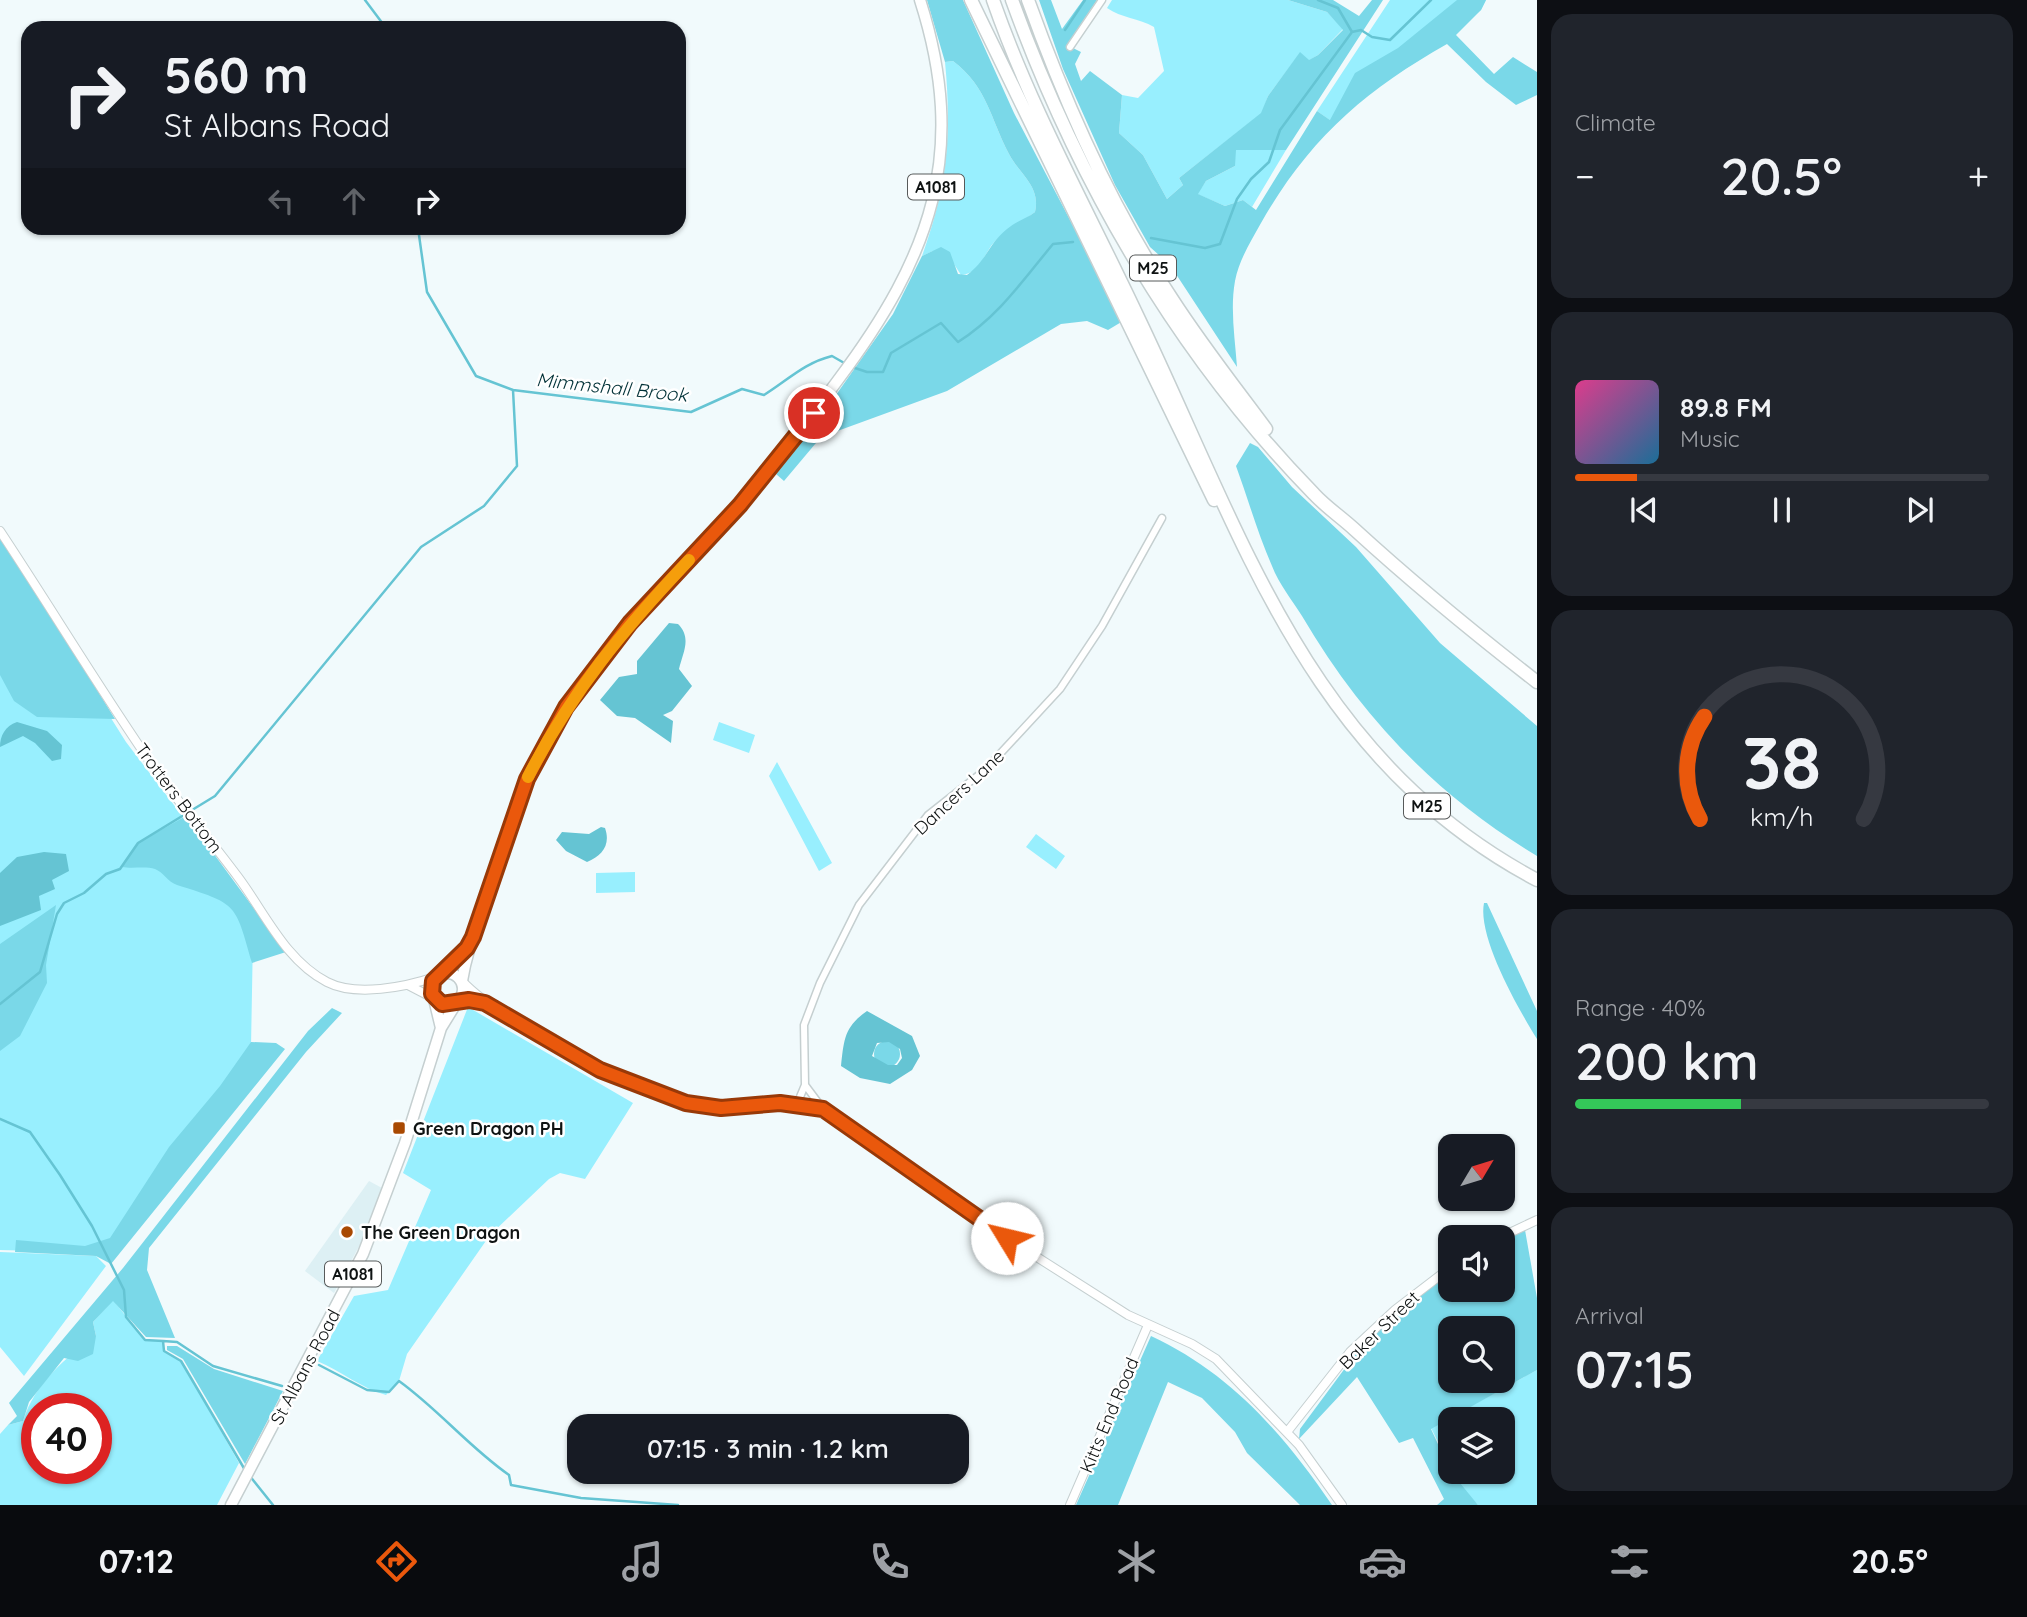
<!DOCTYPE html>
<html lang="en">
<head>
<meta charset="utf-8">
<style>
	body { margin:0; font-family:Quicksand,sans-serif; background:#20242c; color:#f1f3f6; height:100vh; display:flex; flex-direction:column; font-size:26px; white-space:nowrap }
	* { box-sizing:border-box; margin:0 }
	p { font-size:23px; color:#9ea1a6 }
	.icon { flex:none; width:38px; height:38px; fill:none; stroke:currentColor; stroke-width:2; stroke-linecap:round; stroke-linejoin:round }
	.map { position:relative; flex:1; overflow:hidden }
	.details { display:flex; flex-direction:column; gap:14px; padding:14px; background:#0d0f14; width:490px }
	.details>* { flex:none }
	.top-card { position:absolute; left:21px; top:21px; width:665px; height:214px; border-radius:21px; box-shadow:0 2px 5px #0004; background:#171b24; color:#f1f3f6; overflow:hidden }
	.needle { width:46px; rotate:52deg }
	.buttons { position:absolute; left:1438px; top:1134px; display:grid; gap:14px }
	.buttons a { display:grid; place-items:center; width:77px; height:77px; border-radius:14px; background:#171b24; box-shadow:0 2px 5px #0004; font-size:35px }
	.speed { position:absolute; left:21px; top:1393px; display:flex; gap:14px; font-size:35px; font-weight:700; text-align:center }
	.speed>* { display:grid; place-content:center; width:91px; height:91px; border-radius:50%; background:#171b24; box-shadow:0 2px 5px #0004; line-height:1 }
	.speed .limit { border:10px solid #d22; background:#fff; color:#111 }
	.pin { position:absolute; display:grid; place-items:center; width:60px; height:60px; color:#fff; margin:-30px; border:4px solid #fff; border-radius:50%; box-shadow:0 2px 7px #0007 }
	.me { position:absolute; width:77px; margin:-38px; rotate:306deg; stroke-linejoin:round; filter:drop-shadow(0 0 5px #0008) }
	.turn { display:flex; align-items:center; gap:24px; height:147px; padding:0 28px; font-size:32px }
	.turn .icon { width:91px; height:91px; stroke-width:2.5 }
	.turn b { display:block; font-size:49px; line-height:60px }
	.lanes { display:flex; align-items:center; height:66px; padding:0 28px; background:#0003; justify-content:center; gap:35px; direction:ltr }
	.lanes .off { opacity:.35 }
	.big { font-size:52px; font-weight:600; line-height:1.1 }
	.details .tile { flex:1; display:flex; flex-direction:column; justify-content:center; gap:10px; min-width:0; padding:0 24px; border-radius:21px; background:#20242c }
	.details .dial { align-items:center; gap:0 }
	.dial svg { height:182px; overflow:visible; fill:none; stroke:#363941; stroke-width:7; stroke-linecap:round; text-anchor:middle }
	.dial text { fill:#f1f3f6; stroke:none }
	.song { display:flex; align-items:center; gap:21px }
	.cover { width:84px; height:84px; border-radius:10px; background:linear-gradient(135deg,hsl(330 70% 55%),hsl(200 70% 35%)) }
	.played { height:7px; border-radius:4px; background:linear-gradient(90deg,#ea580c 15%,#363941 15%) }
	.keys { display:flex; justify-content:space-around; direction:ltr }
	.heat { display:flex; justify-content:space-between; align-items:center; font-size:38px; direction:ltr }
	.charge { height:10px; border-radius:5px; background:linear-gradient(90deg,#34c759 40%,#363941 0) }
	.trip { position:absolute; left:567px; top:1414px; width:402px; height:70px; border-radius:21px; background:#171b24; box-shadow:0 2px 5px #0004; font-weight:600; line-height:70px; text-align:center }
	.dock { display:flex; height:112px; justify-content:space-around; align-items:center; background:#090b0e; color:#9ea1a6 }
	.dock .icon { width:49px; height:49px }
	.dock .selected { color:#ea580c }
	.dock b { font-size:32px; color:#f1f3f6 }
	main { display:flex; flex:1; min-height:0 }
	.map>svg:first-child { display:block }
	.built { fill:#ddf0f4 }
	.green { fill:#98effe; fill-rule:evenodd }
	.forest { fill:#7ad8e8; fill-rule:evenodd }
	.water { fill:#65c4d3; fill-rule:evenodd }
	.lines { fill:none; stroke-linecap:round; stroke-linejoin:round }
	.stream { stroke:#65c4d3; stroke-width:2.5 }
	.minor-casing { stroke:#c5cfd0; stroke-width:9 }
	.tertiary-casing { stroke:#c5cfd0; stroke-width:10 }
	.primary-casing { stroke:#c5cfd0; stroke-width:13 }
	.motorway-casing { stroke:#c5cfd0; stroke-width:15 }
	.minor { stroke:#fff; stroke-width:6 }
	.tertiary { stroke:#fff; stroke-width:8 }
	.primary { stroke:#fff; stroke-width:10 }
	.motorway { stroke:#fff; stroke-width:12 }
	.route-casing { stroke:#983908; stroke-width:18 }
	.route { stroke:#ea580c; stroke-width:12 }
	.slow { stroke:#f59e0b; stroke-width:12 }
	.poi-dot { fill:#a94902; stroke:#fff; stroke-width:2.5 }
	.labels { text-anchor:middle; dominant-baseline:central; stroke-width:5; stroke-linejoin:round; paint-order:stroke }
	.shield { fill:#fff; stroke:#575a5a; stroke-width:2 }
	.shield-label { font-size:16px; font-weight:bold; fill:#0f1313 }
	.street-label { font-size:18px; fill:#0f1313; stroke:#fff }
	.poi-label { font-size:18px; font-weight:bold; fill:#0f1313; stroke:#fff; text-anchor:start }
	.water-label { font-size:19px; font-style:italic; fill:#013137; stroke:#fff }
</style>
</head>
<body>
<main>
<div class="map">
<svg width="1537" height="1505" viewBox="0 0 1537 1505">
	<rect width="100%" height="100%" fill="#f1fafc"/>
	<path class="built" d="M369 1181 382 1188 364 1237 334 1293 305 1271Z"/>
	<path class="green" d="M1112 0H1288L1327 12 1343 29 1318 55 1308 61 1300 53 1268 96 1262 113 1179 178 1183 185 1167 199 1143 155 1119 133 1122 95 1138 98 1164 71 1154 27C1139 18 1121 18 1107 8Z
		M1390 0H1486L1481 10 1422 58 1377 87 1334 123 1317 111Z
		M953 61C988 88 990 118 1009 154 1020 175 1041 186 1035 212 1021 223 1003 230 991 246 983 258 978 274 961 275L954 264 933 251 922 256C947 188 952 134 945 62Z
		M1235 150H1286L1252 207 1243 200 1225 206 1197 194 1206 181 1235 166Z
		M0 542 126 742 180 813 253 936 251 1047 111 1253 0 1250Z
		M719 722 755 735 749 753 713 740Z
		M777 762 832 863 819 871 769 776Z
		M1036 834 1065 856 1056 869 1026 847Z
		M635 872V892L596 893V873Z
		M468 1007 633 1103 585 1179 560 1173 549 1179 490 1235 407 1354 399 1381 386 1395C361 1388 341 1371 317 1361L354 1296 388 1290 431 1190 403 1173Z
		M0 1252 96 1256 106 1266 24 1376 0 1347Z
		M113 1300 145 1340 163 1341 164 1351 181 1361 239 1463 217 1505H0V1434L8 1425 23 1421C35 1383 65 1358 96 1336L93 1322ZM37 1409H96V1468H37Z
		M1537 1370V1505H1478L1460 1487 1452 1472H1503V1419H1451V1468L1431 1428Z"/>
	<path class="forest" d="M927 0H963L1014 113 1123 321 1108 330 1087 321 1061 324 947 391 821 437 784 481 776 474 819 419 893 314 922 256 941 247 950 252 958 274 967 275C987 260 989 243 1007 229 1016 221 1026 219 1035 212 1041 186 1020 175 1009 154 990 118 988 88 953 61L945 62Z
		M1039 0H1051L1062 29 1083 0H1097L1067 45 1081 52 1075 64 1081 81 1090 71 1122 95 1119 133 1143 155 1167 199 1183 185 1179 178 1261 113 1268 96 1300 52 1309 60 1318 55 1343 30 1327 12 1288 0H1333L1359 16 1372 0H1383L1286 150H1236L1235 166 1206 181 1198 194 1225 206 1243 200 1256 210 1317 111 1330 120 1355 73 1398 48 1457 0H1486L1481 10 1456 35 1494 74 1513 57 1537 72V95L1516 105 1486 82 1447 44C1364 91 1309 139 1261 223 1251 241 1239 260 1235 281 1230 309 1235 339 1237 367L1170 265 1150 247 1115 185 1063 69Z
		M1250 443 1258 447 1292 487 1356 547 1440 643 1537 726V856C1436 795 1362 718 1302 616 1292 600 1279 584 1272 566 1258 534 1248 499 1236 466Z
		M0 538 12 552 115 719 37 717 14 701 0 675Z
		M186 816 286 952 252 963C235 902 237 904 177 885 168 882 163 872 155 869 146 866 132 869 122 867L138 843Z
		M1484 903H1487L1537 1011V1039C1519 1010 1477 937 1484 903Z
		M56 905 46 965 47 983 20 1036 0 1051V944Z
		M332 1008 342 1013 306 1052 149 1248 147 1270 175 1338 146 1337 113 1301 93 1322 96 1336 93 1354 78 1361 64 1358 29 1402 23 1421 8 1425 17 1416 9 1403 123 1268 308 1031Z
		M874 1054a13 13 0 1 1 26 0a13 13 0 1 1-26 0Z
		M251 1042 276 1043 285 1049 111 1264 96 1256 15 1252 16 1240 85 1246 110 1238 169 1147 220 1086Z
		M1525 1230 1537 1298V1370L1431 1429 1451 1472 1478 1505H1437L1444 1499 1413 1438 1399 1443 1357 1377 1299 1439 1300 1429 1354 1356 1398 1312 1449 1273 1451 1290H1503V1241ZM1451 1328H1503V1381H1451Z
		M1151 1336C1229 1372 1284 1434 1332 1505H1300L1247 1453 1235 1432 1202 1398 1168 1382 1118 1505H1076Z
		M167 1346H177L214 1369 283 1391 245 1464 183 1359 167 1350Z"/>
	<path class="water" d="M669 623 678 624C692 638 683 652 679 669L692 686 672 711 663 715 673 721 671 743 635 718 617 716 600 700 619 677 637 674V661Z
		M17 722 47 731 62 745 61 759 52 761 35 743 23 736 0 747C0 736 5 726 17 722Z
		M601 827 605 828C611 845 602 856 587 862L566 851 556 840 562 832 589 834Z
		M44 852 66 854 69 871 52 880 55 889 39 896 41 910 0 926V873L17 857Z
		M867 1011 912 1036 920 1056 912 1070 890 1084 860 1078 841 1066C844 1040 844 1027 867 1011ZM889 1042 900 1049 902 1058 897 1065H888L872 1056 877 1043Z"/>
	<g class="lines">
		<path class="stream" d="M365 0 386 28
			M1318 0 1338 8 1352 32
			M1065 30 1085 0
			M418 228 427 292 476 376 513 390
			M1151 238 1205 248 1220 244 1237 199 1251 179 1269 162 1280 130 1352 32 1361 30 1372 37 1390 40 1431 0
			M852 367 867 372H883L891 353 941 323 958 342C999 316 1023 280 1053 244L1073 242
			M0 1004 40 972 57 914 64 903 84 893 106 874 120 869 138 843 215 796 421 547 484 506 517 466 513 390 691 412 742 389 764 395C788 380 804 363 832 356L846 364
			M0 1119 30 1132 60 1175 92 1226 124 1290 126 1317 145 1340 163 1341 164 1351 181 1361 245 1470
			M163 1341 177 1342 213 1366 282 1386
			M319 1365 367 1390 389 1392 399 1381C439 1410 469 1447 509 1475L511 1485 581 1498 678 1505
			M249 1475 273 1505"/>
		<defs>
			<path id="minor" d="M1070 47 1102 0
				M797 1104 805 1085
				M823 1109 805 1085 804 1025 820 983 859 905 928 815 985 770 1060 689 1102 626 1162 518"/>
			<path id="tertiary" d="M0 531C53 611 102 693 157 772 183 808 212 842 238 877 265 913 285 960 327 982 356 997 405 987 435 977
				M463 982C503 1024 652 1103 710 1108 751 1111 792 1093 831 1114L1007 1238 1128 1315 1192 1344 1216 1359 1299 1445 1342 1505
				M408 985 433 998
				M459 1001 482 1003
				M1501 1237 1537 1220
				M1287 1432 1350 1352 1395 1310 1451 1267
				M1070 1505 1148 1325"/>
			<path id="primary" d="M431 989a16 16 0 1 1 32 0a16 16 0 1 1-32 0Z
				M438 975 467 948
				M462 981C467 950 476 930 486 900 508 833 527 766 566 707 616 632 682 573 740 505 775 465 807 422 838 380 931 256 969 153 920 0
				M434 999 441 1028
				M231 1505 363 1254 405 1143 441 1028 457 1002"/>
			<path id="motorway" d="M971 0 1214 500
				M993 0C1031 109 1087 209 1136 313 1242 533 1306 757 1537 880
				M1012 0C1078 182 1178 355 1314 494 1326 507 1341 517 1354 529 1413 583 1474 633 1537 682
				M1028 0C1065 103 1111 208 1172 299 1201 344 1234 386 1266 429"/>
		</defs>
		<use href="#minor" class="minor-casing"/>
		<use href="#tertiary" class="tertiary-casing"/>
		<use href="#primary" class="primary-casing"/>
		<use href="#motorway" class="motorway-casing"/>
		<use href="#minor" class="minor"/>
		<use href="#tertiary" class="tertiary"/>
		<use href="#primary" class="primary"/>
		<use href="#motorway" class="motorway"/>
	</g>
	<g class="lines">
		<defs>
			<path id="route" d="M814 413 740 505 630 623 566 707 527 779 473 937 467 948 433 981 432 994 442 1004 469 1000 485 1003 600 1070 686 1103 721 1108 780 1103 823 1109 1007 1238"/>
		</defs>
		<use href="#route" class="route-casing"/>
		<use href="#route" class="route"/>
		<path class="slow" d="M528 777C572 691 623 630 689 560"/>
	</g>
	<g class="poi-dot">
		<rect x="392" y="1121" width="14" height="14" rx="3.5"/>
		<circle cx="347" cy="1232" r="7"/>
	</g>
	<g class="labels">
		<g class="shield">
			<rect x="908" y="174.5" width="56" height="25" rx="5"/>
			<rect x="1130" y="255.5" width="46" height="25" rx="5"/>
			<rect x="1404" y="793.5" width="46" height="25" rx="5"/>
			<rect x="325" y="1261.5" width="56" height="25" rx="5"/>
		</g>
		<g class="shield-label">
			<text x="936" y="187">A1081</text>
			<text x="1153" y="268">M25</text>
			<text x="1427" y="806">M25</text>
			<text x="353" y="1274">A1081</text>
		</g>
		<g class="street-label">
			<text transform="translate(959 792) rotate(-43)">Dancers Lane</text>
			<text transform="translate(179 798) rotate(53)">Trotters Bottom</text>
			<text transform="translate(1379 1330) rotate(-44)">Baker Street</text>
			<text transform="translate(305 1367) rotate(-62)">St Albans Road</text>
			<text transform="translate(1109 1415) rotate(-67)">Kitts End Road</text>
		</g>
		<g class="poi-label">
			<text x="413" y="1128">Green Dragon PH</text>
			<text x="361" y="1232">The Green Dragon</text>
		</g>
		<g class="water-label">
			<text transform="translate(612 387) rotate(6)">Mimmshall Brook</text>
		</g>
	</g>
</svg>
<div class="buttons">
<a><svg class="needle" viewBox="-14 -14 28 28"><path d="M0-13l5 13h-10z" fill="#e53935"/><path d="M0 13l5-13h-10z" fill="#9ea1a6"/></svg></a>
<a><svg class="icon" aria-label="sound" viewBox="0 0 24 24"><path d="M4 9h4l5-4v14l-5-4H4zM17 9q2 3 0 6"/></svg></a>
<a><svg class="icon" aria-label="search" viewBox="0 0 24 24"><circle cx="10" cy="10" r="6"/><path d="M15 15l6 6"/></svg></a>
<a><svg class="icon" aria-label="layers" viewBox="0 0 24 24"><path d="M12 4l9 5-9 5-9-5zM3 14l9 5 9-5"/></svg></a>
</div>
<div class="speed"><div class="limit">40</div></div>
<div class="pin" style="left:814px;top:413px;background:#d93025"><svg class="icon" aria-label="arrive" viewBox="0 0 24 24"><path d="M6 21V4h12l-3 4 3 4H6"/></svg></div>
<svg class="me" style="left:1007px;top:1238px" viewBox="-20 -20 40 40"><circle r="19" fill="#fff"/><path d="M0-13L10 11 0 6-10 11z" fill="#ea580c"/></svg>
<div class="trip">07:15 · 3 min · 1.2 km</div>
<div class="top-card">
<div class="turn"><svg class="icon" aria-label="right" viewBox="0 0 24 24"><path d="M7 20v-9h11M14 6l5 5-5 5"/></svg><div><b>560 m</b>St Albans Road</div></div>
<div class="lanes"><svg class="icon off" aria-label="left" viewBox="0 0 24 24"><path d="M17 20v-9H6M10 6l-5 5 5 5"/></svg><svg class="icon off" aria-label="ahead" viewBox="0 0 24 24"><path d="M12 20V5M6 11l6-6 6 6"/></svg><svg class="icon" aria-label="right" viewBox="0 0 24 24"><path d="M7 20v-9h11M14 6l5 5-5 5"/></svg></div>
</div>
</div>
<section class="details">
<div class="tile"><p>Climate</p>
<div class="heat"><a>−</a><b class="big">20.5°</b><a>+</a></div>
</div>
<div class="tile">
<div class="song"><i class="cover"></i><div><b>89.8 FM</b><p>Music</p></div></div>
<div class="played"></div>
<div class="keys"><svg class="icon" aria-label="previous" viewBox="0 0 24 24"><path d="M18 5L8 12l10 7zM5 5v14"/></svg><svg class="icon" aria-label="pause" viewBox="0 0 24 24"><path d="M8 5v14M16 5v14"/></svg><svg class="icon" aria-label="next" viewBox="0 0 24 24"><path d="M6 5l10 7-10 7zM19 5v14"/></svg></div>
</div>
<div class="tile dial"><svg viewBox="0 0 100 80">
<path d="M14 69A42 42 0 1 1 86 69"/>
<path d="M14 69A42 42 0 0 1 16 24" stroke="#ea580c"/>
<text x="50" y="56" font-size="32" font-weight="700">38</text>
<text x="50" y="72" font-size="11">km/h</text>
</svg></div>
<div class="tile"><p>Range · 40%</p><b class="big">200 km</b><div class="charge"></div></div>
<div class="tile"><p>Arrival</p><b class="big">07:15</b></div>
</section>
</main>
<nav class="dock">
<b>07:12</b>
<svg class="icon selected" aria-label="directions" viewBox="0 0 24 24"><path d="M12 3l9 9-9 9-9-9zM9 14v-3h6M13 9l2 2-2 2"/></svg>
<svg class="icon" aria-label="music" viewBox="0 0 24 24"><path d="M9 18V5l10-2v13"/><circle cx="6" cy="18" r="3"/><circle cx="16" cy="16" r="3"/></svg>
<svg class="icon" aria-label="phone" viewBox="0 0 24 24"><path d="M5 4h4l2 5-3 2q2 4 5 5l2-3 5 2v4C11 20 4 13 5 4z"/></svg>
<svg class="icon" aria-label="climate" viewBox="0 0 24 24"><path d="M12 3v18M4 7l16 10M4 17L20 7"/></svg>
<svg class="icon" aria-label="car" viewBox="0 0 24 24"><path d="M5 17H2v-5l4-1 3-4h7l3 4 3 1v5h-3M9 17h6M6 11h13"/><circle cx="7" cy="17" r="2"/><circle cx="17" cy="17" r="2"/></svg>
<svg class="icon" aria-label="filters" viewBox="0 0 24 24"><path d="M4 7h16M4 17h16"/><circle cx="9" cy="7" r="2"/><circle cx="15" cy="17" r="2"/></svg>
<b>20.5°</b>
</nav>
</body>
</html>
